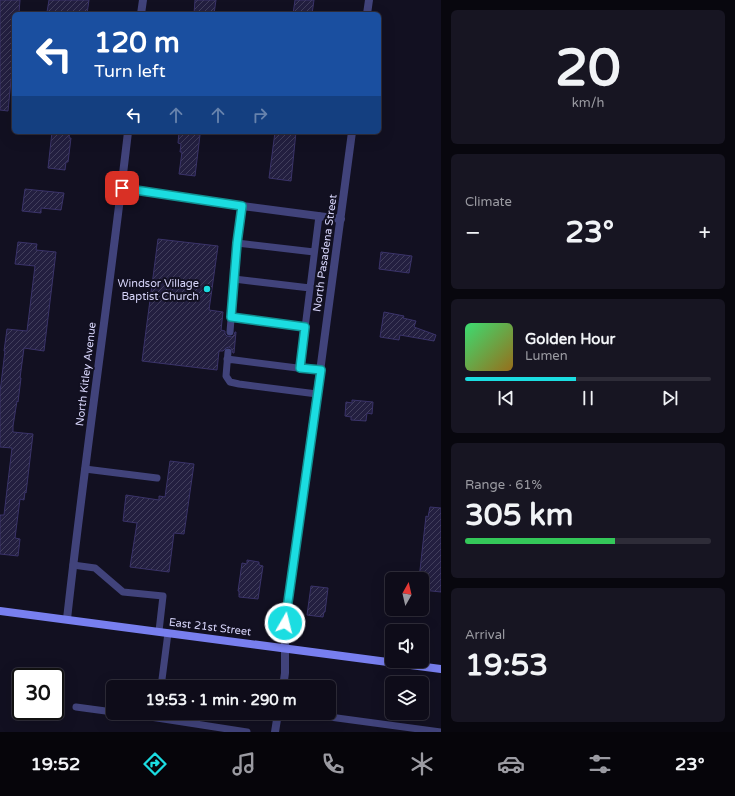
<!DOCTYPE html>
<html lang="en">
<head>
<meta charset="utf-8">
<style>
	body { margin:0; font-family:"Varela Round",sans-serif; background:#171522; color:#f1f3f6; height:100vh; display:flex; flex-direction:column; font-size:15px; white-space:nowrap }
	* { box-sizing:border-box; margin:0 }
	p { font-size:13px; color:#9b9ba2 }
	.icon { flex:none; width:22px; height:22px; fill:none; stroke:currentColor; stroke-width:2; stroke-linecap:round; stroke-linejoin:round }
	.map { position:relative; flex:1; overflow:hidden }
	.sheet { display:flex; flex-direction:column; gap:10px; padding:10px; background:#08070e; width:294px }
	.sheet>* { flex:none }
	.banner { position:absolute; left:12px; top:12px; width:369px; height:122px; border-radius:6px; box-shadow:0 4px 16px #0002,0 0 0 1px #2e2c38; background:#1a4fa0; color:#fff; overflow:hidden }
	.needle { width:26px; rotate:8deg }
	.tools { position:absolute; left:385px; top:572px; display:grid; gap:8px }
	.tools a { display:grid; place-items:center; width:44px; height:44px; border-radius:6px; background:#0e0c19; box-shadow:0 4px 16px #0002,0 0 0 1px #2e2c38; font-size:20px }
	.speed { position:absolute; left:12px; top:668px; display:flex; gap:8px; font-size:20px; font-weight:700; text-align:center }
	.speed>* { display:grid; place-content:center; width:52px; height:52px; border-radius:50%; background:#0e0c19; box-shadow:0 4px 16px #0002,0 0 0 1px #2e2c38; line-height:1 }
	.speed .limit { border:2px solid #111; border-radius:6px; background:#fff; color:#111 }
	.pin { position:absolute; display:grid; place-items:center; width:34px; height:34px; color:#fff; margin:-17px; border-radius:8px; box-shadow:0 2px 6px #0006 }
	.me { position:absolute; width:44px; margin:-22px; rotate:8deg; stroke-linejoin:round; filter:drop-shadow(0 0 3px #0008) }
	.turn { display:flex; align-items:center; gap:14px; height:84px; padding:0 16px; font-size:18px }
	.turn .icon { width:52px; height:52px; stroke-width:2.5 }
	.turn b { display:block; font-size:28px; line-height:34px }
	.lanes { display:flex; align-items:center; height:38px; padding:0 16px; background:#0003; justify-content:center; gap:20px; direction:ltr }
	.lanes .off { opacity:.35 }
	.big { font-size:30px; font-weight:700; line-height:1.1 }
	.sheet .card { flex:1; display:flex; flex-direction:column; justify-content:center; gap:6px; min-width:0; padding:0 14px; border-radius:6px; background:#171522 }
	.sheet .dial { align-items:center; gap:0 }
	.dial b { font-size:52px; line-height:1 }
	.song { display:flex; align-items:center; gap:12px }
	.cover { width:48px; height:48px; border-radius:6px; background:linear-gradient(135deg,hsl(140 70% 55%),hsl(40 70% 35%)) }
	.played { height:4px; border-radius:2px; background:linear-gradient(90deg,#1bdde1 45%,#2e2c38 45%) }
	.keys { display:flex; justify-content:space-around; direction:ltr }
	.heat { display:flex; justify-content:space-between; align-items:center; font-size:22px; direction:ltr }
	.charge { height:6px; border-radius:3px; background:linear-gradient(90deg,#34c759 61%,#2e2c38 0) }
	.trip { position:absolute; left:106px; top:680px; width:230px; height:40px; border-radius:6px; background:#0e0c19; box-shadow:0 4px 16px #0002,0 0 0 1px #2e2c38; font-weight:700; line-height:40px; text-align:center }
	.tab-bar { display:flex; height:64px; justify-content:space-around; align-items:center; background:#06050a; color:#9b9ba2 }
	.tab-bar .icon { width:28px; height:28px }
	.tab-bar .current { color:#1bdde1 }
	.tab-bar b { font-size:18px; color:#f1f3f6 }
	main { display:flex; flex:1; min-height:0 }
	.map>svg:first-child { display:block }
	.building { fill:url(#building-hatch); stroke:#3a3369 }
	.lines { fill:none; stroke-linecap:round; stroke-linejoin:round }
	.service { stroke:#41437b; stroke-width:7 }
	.minor { stroke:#41437b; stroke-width:8 }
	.secondary { stroke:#787fef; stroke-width:8 }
	.route-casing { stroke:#129092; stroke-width:10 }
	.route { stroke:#1bdde1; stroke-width:7 }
	.poi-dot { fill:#1bdde1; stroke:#121021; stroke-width:1.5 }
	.labels { text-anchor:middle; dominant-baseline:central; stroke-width:4; stroke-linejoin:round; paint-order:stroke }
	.street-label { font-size:11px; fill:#d7d5fa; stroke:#121021 }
	.poi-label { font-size:11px; fill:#d7d5fa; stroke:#121021; text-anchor:end }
</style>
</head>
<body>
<main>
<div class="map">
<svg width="441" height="732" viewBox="0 0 441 732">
	<defs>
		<pattern id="building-hatch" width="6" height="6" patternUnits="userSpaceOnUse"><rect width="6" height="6" fill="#231f40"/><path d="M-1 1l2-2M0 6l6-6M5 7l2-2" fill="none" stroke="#423f5c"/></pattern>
	</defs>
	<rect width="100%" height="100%" fill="#121021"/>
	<path class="building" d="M0 0H20L19 13H14V51L11 70H12L8 111 0 110Z
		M49 0H89L87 14H61L47 12Z
		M195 0H216L214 14H194Z
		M295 0H314L312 14H293Z
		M52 132H70L69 138H71L68 162H66L65 170 48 168Z
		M179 132 200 135 195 176 179 174 182 152H180L181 144 178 143Z
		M275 132H296L291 181 269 178Z
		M25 189 64 193 61 210 41 208V213L22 211Z
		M158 239 218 246 209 310 223 312 221 330 225 331V334L227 336 232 337 234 335 235 332H236L234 353H233L231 348 229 347 226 348 223 351H219L217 370 142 361Z
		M18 242 37 244 36 250 56 252 44 351 24 348 20 378H21L18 402 17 401 13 426V432L33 434 26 493 25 492 24 500 20 499 15 538 20 539 18 556 0 554V515H4L12 448 0 447V392L5 351H4L7 329 27 331 35 266 15 264Z
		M381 252 412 256 409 273 379 269Z
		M384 312 404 316 403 318 416 321 414 327 436 335 434 341 400 335 399 340 380 337Z
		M352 400 373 402 372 414 367 413 366 421 351 420V417L345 416 346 402 352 403Z
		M170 461 194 464 184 534 174 533 169 572 130 567 137 523 123 521 126 495 159 500V496L165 497Z
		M430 507 441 508V592L422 590V579H419L426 516 428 517Z
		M247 560 259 562V565L263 566 258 599 239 597V591H238L242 563 247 564Z
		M311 586 328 588 325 612H324L323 617 307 615Z"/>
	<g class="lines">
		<path class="service" d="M237 243 314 252
			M234 279 310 288
			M231 317 305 327
			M230 332 237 243 242 206
			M228 352 226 376 230 382 239 384 317 394
			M227 359 321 371
			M300 368 319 216
			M85 469 157 478
			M73 565 95 568 123 592 163 596 159 631
			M161 687 168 633
			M76 707 113 712
			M121 713 157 718
			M158 713 157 718 247 732
			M300 713 441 732"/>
		<path class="minor" d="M141 14 143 0
			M367 14 369 0
			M121 188 242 206 341 219
			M67 619C85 457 109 295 128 132
			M283 687 285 673V623L317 394 352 132
			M275 732 278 713"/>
		<path class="secondary" d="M0 611 441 669"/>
	</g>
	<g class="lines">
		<defs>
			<path id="route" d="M122 188 242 206 237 243 231 317 305 327 300 368 321 370 285 623"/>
		</defs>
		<use href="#route" class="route-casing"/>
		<use href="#route" class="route"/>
	</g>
	<circle class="poi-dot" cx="207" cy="289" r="4"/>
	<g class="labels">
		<g class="street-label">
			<text transform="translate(325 253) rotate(-82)">North Pasadena Street</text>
			<text transform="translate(86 374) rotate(-83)">North Kitley Avenue</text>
			<text transform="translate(210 627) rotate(7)">East 21st Street</text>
		</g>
		<g class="poi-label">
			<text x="199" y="283">Windsor Village<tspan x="199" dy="13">Baptist Church</tspan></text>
		</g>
	</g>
</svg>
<div class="tools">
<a><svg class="needle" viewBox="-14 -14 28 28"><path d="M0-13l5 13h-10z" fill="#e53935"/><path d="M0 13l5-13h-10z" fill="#9b9ba2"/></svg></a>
<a><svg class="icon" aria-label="sound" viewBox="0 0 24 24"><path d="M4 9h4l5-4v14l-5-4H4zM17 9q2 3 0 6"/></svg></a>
<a><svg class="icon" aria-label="layers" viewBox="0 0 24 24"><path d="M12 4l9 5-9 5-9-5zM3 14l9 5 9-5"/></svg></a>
</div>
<div class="speed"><div class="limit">30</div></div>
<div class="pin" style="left:122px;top:188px;background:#d93025"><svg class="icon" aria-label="arrive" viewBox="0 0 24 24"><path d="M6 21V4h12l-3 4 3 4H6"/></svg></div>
<svg class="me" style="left:285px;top:623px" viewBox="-20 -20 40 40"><circle r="17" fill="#1bdde1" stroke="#fff" stroke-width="3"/><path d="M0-11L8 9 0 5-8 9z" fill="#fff"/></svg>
<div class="trip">19:53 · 1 min · 290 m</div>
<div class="banner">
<div class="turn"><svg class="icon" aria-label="left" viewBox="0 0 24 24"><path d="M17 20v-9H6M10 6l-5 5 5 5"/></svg><div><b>120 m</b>Turn left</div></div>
<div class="lanes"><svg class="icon" aria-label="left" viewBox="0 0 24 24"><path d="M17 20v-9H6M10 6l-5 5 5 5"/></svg><svg class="icon off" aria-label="ahead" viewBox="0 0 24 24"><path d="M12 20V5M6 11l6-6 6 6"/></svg><svg class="icon off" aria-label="ahead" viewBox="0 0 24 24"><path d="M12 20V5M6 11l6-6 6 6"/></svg><svg class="icon off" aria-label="right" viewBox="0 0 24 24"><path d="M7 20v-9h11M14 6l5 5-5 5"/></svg></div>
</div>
</div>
<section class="sheet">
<div class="card dial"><b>20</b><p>km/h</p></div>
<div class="card"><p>Climate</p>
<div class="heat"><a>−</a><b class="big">23°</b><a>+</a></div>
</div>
<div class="card">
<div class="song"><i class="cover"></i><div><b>Golden Hour</b><p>Lumen</p></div></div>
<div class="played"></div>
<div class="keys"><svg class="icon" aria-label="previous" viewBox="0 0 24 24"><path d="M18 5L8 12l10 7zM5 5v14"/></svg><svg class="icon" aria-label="pause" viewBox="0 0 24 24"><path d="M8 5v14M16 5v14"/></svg><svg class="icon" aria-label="next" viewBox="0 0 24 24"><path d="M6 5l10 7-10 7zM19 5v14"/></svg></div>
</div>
<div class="card"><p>Range · 61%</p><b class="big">305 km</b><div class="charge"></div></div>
<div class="card"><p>Arrival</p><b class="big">19:53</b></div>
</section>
</main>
<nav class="tab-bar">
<b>19:52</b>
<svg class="icon current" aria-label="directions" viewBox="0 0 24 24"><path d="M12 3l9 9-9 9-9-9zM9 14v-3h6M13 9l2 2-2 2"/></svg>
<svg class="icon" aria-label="music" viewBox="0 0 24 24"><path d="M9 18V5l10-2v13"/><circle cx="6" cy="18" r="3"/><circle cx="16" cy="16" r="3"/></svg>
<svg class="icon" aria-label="phone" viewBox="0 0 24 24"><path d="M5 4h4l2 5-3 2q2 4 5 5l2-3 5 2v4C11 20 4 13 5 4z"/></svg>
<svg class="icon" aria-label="climate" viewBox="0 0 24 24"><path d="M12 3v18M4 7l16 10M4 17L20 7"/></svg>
<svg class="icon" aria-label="car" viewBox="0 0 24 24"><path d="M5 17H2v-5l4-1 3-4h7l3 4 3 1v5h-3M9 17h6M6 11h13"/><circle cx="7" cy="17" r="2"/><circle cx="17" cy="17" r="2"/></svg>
<svg class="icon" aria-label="filters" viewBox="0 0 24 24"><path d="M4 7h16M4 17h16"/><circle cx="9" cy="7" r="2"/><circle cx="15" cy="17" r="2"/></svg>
<b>23°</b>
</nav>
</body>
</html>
